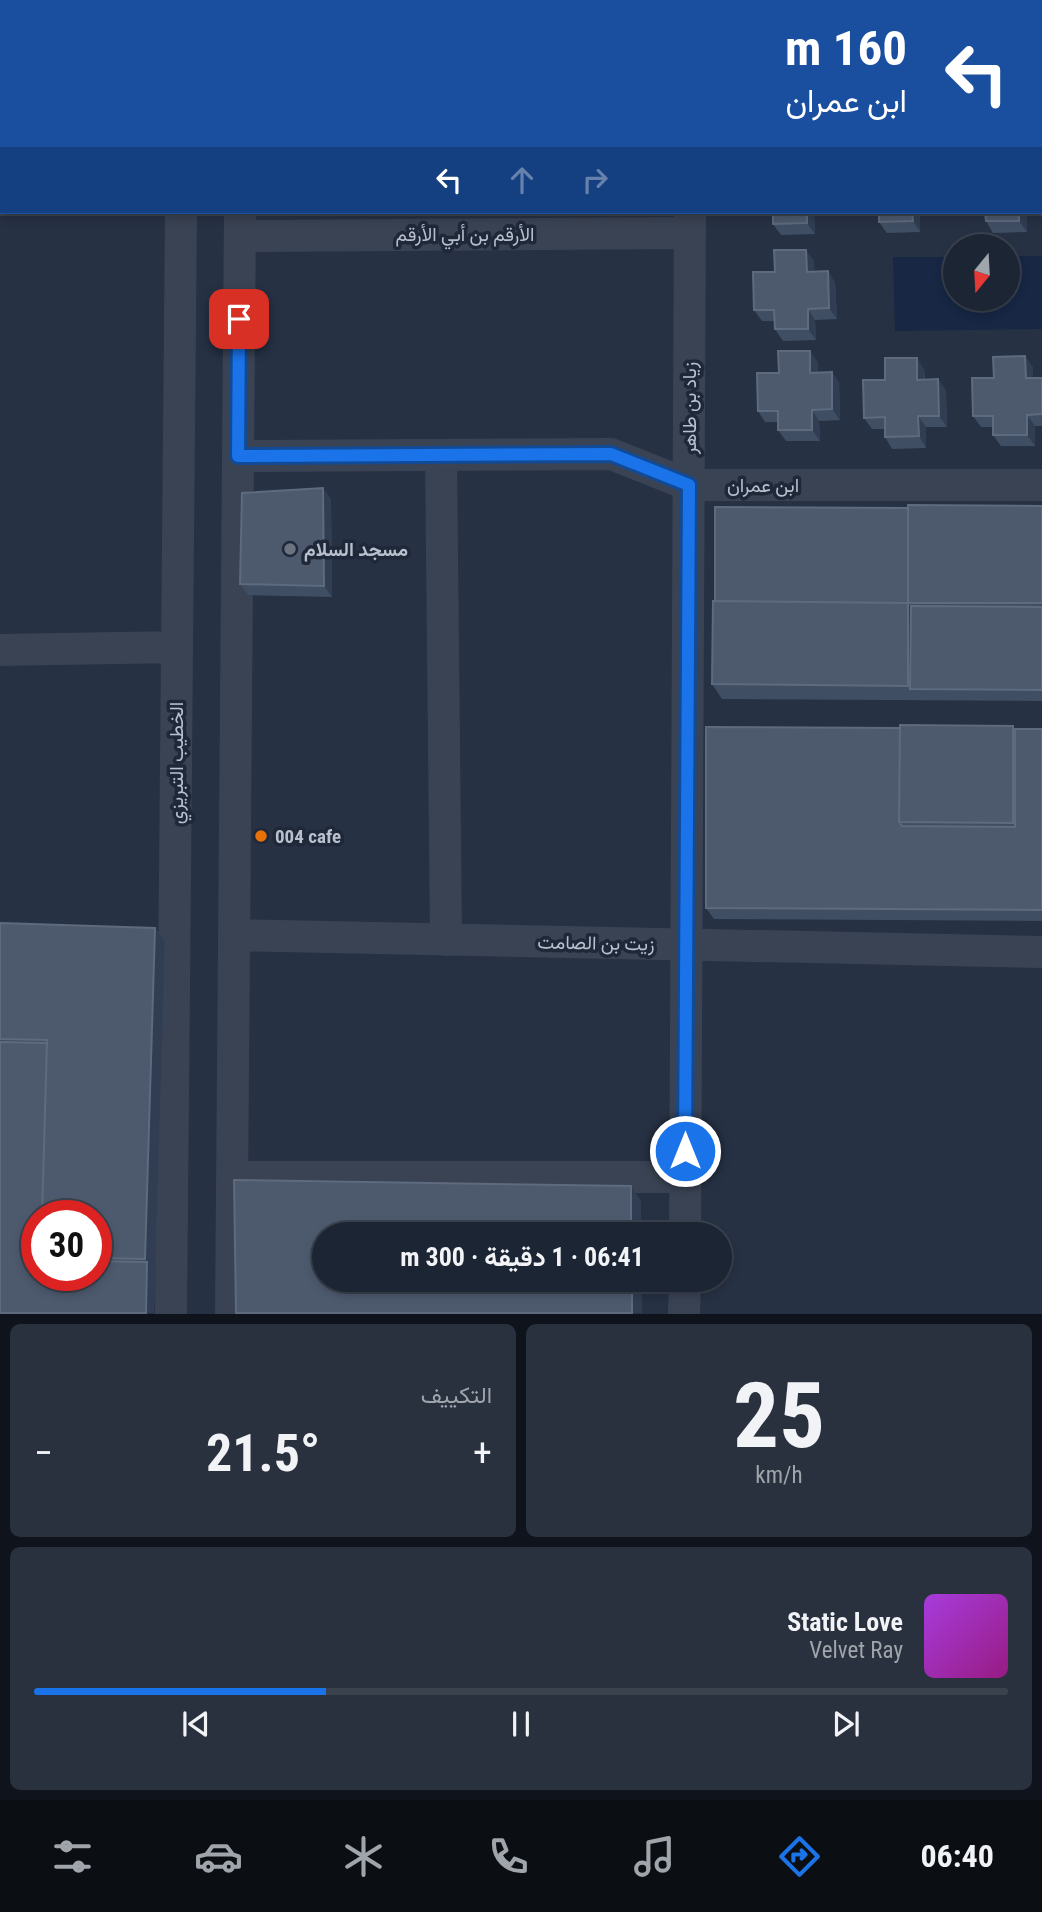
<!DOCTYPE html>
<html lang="ar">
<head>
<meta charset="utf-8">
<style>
	body { margin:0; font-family:"Roboto Condensed",Vazirmatn,sans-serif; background:#29313f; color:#f1f3f6; direction:rtl; height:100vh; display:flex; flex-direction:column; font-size:26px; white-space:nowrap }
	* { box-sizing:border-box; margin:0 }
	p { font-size:23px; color:#a0a5ac }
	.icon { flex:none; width:38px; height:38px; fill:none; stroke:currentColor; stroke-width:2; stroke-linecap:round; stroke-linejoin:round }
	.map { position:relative; height:1314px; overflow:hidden; direction:ltr }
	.panel { display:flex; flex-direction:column; gap:10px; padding:10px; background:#0f141c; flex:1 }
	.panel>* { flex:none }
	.guide { position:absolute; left:0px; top:0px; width:1043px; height:214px; box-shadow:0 4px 10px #0003,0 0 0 2px #3a424e; direction:rtl; background:#1a4fa0; color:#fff; overflow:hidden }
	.needle { width:46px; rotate:198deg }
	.buttons { position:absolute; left:943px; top:234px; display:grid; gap:14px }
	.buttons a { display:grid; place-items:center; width:77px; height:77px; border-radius:50%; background:#1c2533; box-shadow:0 4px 10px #0003,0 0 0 2px #3a424e; font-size:35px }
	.speed { position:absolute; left:21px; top:1200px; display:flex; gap:14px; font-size:35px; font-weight:700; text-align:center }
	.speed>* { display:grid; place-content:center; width:91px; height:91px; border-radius:50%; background:#1c2533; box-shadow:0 4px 10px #0003,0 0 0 2px #3a424e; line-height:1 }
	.speed .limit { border:10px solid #d22; background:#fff; color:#111 }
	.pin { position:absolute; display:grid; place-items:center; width:60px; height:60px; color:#fff; margin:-30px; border-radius:14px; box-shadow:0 4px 10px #0006 }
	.me { position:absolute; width:77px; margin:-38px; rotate:0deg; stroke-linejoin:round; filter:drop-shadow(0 0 5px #0008) }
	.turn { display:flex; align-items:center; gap:24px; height:147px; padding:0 21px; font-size:32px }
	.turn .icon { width:91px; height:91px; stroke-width:2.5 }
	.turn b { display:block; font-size:49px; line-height:60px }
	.lanes { display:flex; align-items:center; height:66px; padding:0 21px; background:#0003; justify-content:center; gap:35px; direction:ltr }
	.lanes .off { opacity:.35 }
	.big { font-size:52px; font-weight:700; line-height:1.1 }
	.panel .tile { flex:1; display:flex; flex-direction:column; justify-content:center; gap:10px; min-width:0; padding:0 24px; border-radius:10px; background:#29313f }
	.panel .dial { align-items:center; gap:0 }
	.dial b { font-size:91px; line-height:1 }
	.song { display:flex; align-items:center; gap:21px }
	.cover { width:84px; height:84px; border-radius:10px; background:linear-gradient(135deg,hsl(280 70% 55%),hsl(310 70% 35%)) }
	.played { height:7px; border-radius:4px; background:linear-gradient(90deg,#1a73e8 30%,#3a424e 30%) }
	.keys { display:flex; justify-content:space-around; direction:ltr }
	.heat { display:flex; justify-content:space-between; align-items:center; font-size:38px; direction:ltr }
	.panel .tiles { flex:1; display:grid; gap:10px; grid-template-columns:1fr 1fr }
	.tile:last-child { grid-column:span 2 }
	.trip { position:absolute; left:312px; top:1222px; width:420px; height:70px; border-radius:35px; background:#1c2533; box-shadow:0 4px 10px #0003,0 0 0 2px #3a424e; font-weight:700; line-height:70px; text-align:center; direction:rtl }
	.tab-bar { display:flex; height:112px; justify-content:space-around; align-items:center; background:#0b0f14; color:#a0a5ac }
	.tab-bar .icon { width:49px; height:49px }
	.tab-bar .current { color:#1a73e8 }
	.tab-bar b { font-size:32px; color:#f1f3f6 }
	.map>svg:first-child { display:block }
	.water { fill:#172744 }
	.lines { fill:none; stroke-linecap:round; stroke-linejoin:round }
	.minor { stroke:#3a4354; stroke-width:32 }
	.wall { fill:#404e63; fill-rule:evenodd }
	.shaded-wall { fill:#303d52 }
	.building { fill:#4d5a6e; stroke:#5e6a7d; stroke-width:2 }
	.route-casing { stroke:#114b97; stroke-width:18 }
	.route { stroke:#1a73e8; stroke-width:12 }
	.worship-dot { fill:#6b7280; stroke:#1f2839; stroke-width:2.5 }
	.food-dot { fill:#e8710a; stroke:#1f2839; stroke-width:2.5 }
	.labels { text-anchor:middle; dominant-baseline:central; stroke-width:7; stroke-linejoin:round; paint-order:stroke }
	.street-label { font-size:19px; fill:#b8bfcd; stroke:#1f2839 }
	.poi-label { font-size:19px; font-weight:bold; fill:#b8bfcd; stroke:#1f2839; text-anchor:start }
</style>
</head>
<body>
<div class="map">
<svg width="1042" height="1314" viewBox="0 0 1042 1314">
	<rect width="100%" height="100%" fill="#263144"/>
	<path class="water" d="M1008 256H1042V329L895 331 893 257H955L956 299H1008Z"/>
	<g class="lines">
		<path class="minor" d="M453 0V2
			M183 2V0
			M242 2V0
			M691 2V0
			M1041 17H1042
			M240 236 689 233
			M441 455 446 940
			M238 456 611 454 689 485H1042
			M0 650 177 647
			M234 935 1042 952
			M232 1177H685
			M685 1234 690 212
			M171 1314 181 212
			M231 1314 240 212
			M684 1314 685 1279"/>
	</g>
	<path class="wall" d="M1041 167 1042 212H1027V232L993 233 986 221 985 213 973 214 972 212H1041Z
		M757 212H835V214H814L815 234 781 235 773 224V215L760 216Z
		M865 212H935H920V232L887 233 879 222V213L866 214Z
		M814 261V272L835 282 837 319 815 320 816 340 783 341 775 329 774 321H762L754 310 775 272Z
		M818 362V373L832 372 839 383 840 420 819 421 820 441H786L778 430V422H765L758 411 779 373Z
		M1033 367V378H1042V426H1035V446H1001L993 435V427H981L973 416 994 378Z
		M924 369 925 379 946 390 947 427H926V448L892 449 885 437V429H872L864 418 885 380Z
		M331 499 332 597 248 595 240 584Z
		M1042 506V701L722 699 712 684 715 601 908 508Z
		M1015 729H1042V921L714 919 706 908Z
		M0 923 155 928 165 942 154 1313H0ZM37 1216H96V1276H37Z"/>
	<path class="shaded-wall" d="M1041 167 1042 168V204L1041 203Z
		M807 212H813L814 214 815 234 807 223Z
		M912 212H920V232L913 221Z
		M1019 212H1027V232L1019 221Z
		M806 250 814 261 815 283 807 272Z
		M828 271 835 282 837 319 829 308Z
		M808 309 815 320 816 340 808 329Z
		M810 351 818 362V384L810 373Z
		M1025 356 1033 367V389L1026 378Z
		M917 358 924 369 925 391 917 380Z
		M832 372 839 383 840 420 832 409Z
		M938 379 946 390 947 427 939 416Z
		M812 410 819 421 820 441 812 430Z
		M1027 415 1035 426V446L1027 435Z
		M918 416 926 427V448L919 436Z
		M323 488 331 499 332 597 324 586Z
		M908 603 918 617 910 689 908 686Z
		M1013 726 1023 740V838L1013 823Z
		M155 928 165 942 154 1313H146L147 1262 145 1259Z
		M631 1186 641 1201V1234H631Z
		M632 1279H642V1313H632Z"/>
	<path class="building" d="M486 0H567V2H486Z
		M570 0H659V2H570Z
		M773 212H807V223L773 224Z
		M879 212H912L913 221 879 222Z
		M985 212H1019V221H986Z
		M774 250H806L807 272 828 271 829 308 808 309V329H775L774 310H754L753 272H775Z
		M778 351H810V373L832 372V409L812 410V430H778V411H758L757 373H779Z
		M1025 356 1026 378H1042V414L1027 415V435H993V416H973L972 378H994L993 357Z
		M885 358H917V380L938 379 939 416H918L919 436 885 437V417L864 418 863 380H885Z
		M323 488 324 586 240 584 242 493Z
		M908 505 1042 506V603H908V686L712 684 713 601 908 603Z
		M715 507 908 508V603L715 601Z
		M911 606 1042 607V690L910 689Z
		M900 725 1013 726V823L899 822Z
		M706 727 900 728 899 822 902 826 1015 827V729H1042V910L706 908Z
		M0 923 155 928 145 1259 96 1258V1216H42L47 1040 0 1039Z
		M0 1042 47 1043 42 1216H37V1276H96V1261L147 1262 146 1313H0Z
		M234 1180 631 1186V1234H324V1279H632V1313H236Z"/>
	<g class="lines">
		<defs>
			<path id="route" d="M239 319 238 456 611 454 689 485 685 1151"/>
		</defs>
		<use href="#route" class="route-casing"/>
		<use href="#route" class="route"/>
	</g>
	<circle class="worship-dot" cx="290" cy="549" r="7"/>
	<circle class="food-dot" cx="261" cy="836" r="7"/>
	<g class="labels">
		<g class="street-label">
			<text x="465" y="234">الأرقم بن أبي الأرقم</text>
			<text transform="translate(689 408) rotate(-90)">زياد بن طاهر</text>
			<text x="763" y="485">ابن عمران</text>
			<text transform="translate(176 763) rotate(-90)">الخطيب التبريزي</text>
			<text transform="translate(596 943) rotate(1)">زيت بن الصامت</text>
		</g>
		<g class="poi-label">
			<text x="304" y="549">مسجد السلام</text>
			<text x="275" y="836">004 cafe</text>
		</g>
	</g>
</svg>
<div class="buttons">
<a><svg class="needle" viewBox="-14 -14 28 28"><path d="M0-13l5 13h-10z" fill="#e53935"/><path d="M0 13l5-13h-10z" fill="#a0a5ac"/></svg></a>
</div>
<div class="speed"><div class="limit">30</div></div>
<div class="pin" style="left:239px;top:319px;background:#d93025"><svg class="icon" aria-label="arrive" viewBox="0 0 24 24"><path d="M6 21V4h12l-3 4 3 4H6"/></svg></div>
<svg class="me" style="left:685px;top:1151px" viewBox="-20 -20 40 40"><circle r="17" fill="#1a73e8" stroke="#fff" stroke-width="3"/><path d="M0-11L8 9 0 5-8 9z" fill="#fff"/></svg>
<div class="trip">06:41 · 1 دقيقة · 300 m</div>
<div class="guide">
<div class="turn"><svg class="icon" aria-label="left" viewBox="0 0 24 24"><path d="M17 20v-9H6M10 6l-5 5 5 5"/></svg><div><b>160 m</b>ابن عمران</div></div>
<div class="lanes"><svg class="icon" aria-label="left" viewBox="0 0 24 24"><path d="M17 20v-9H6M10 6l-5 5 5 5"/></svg><svg class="icon off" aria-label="ahead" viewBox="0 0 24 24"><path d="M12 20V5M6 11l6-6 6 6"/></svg><svg class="icon off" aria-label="right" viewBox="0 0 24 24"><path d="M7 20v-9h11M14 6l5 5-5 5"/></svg></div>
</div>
</div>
<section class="panel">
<div class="tiles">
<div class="tile dial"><b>25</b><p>km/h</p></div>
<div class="tile"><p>التكييف</p>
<div class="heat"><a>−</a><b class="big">21.5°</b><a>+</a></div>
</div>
<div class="tile">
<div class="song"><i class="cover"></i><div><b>Static Love</b><p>Velvet Ray</p></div></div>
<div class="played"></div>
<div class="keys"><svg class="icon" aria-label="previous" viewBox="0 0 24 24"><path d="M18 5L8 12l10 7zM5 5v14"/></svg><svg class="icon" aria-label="pause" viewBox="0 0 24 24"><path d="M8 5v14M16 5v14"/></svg><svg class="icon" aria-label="next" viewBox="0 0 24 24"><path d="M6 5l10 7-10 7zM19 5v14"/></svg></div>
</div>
</div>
</section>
<nav class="tab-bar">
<b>06:40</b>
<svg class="icon current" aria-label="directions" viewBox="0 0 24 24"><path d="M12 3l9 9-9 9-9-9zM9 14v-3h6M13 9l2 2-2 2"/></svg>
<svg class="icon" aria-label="music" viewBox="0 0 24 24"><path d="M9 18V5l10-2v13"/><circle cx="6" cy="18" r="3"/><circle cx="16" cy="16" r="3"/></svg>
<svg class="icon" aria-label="phone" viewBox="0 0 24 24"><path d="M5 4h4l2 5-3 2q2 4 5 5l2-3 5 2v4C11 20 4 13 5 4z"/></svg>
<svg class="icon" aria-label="climate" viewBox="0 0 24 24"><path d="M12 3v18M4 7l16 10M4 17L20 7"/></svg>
<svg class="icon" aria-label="car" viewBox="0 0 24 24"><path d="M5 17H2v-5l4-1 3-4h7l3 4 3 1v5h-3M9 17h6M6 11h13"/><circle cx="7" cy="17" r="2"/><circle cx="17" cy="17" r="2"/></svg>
<svg class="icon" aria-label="filters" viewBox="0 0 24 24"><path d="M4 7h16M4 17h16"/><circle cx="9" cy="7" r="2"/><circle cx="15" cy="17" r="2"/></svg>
</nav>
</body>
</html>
